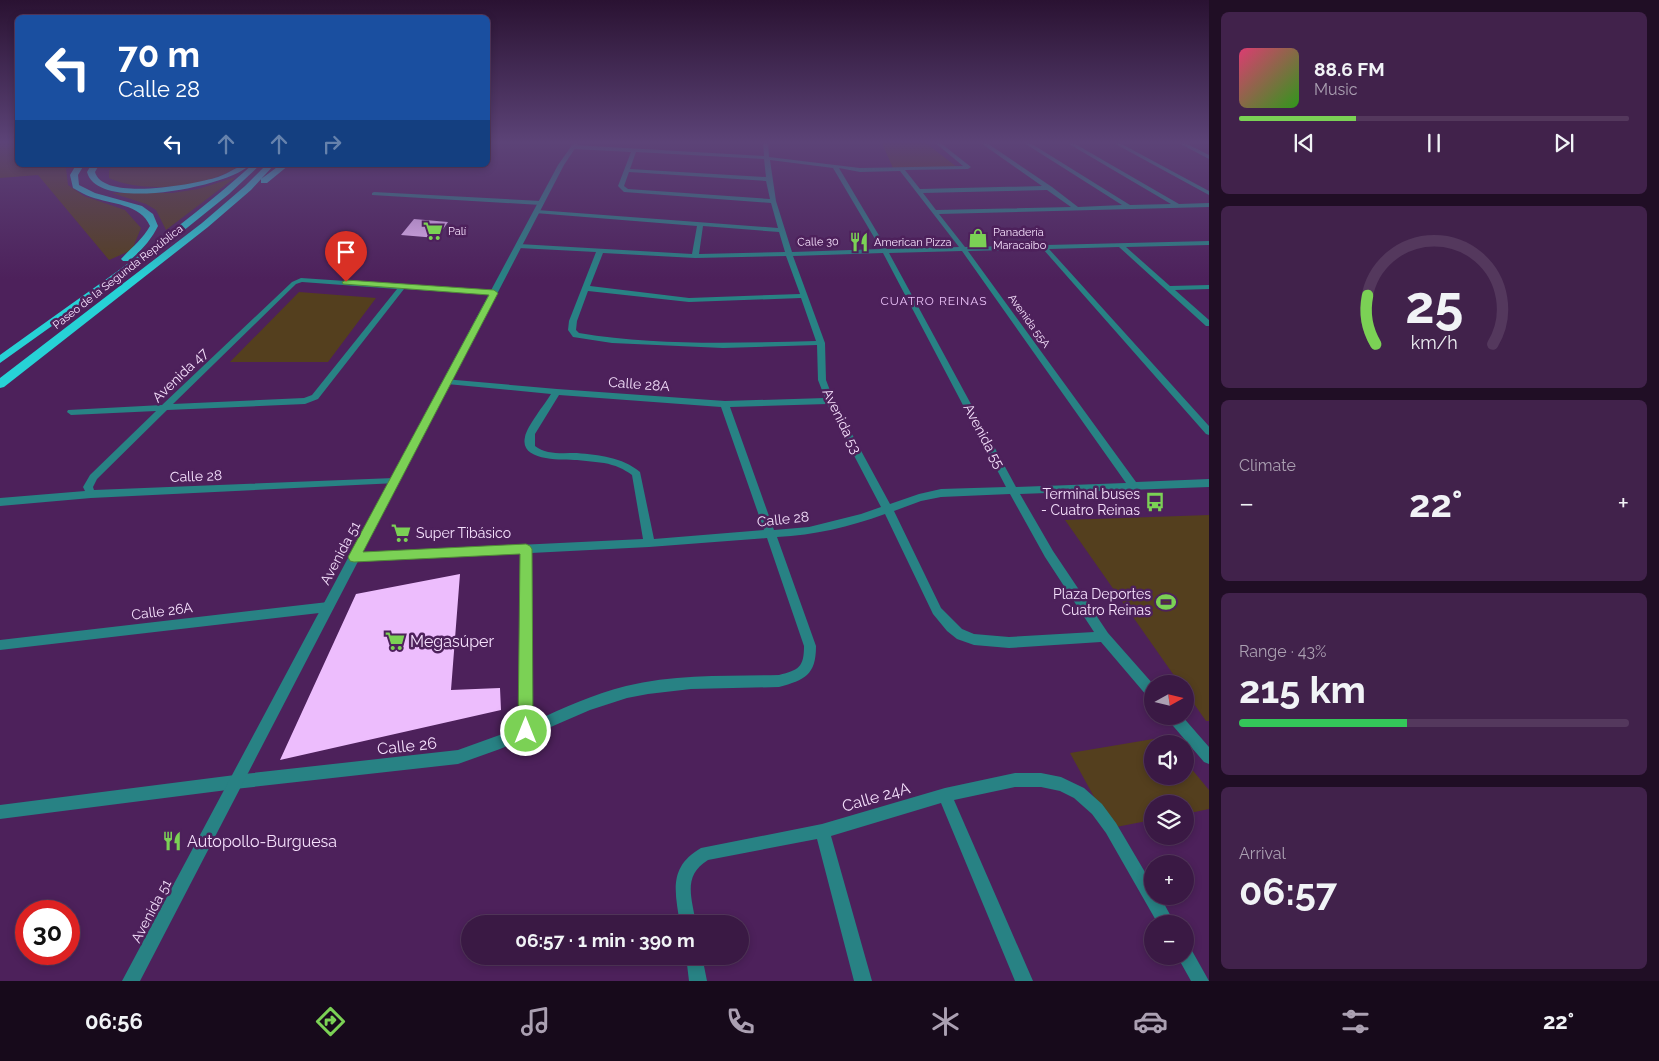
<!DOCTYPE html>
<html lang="en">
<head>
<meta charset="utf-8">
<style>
	body { margin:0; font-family:Raleway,sans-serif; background:#41224b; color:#f1f3f6; height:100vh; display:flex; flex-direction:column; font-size:19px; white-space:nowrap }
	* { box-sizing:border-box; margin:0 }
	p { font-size:16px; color:#aba0b2 }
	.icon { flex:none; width:28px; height:28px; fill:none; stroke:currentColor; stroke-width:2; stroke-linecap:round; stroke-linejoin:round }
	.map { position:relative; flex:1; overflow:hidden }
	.drawer { display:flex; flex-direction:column; gap:12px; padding:12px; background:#200e25; width:450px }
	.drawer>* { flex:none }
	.guide { position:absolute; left:15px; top:15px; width:475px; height:152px; border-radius:8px; box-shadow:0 2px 8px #0003,0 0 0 1px #54385d; background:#1a4fa0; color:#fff; overflow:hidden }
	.needle { width:32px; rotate:82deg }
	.buttons { position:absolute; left:1144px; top:675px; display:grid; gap:10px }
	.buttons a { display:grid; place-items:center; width:50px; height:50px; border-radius:50%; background:#3a1944; box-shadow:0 2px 8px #0003,0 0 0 1px #54385d; font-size:25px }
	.speed { position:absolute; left:15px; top:900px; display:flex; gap:10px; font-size:25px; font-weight:700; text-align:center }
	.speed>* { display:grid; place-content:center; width:65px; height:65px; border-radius:50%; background:#3a1944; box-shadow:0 2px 8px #0003,0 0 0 1px #54385d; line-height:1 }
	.speed .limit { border:8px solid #d22; background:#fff; color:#111 }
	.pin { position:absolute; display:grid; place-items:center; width:42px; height:42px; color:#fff; margin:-51px -21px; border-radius:50% 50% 50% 0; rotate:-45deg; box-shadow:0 0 5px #0007 }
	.pin .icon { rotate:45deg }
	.me { position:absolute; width:55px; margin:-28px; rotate:0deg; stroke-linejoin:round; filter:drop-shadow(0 0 4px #0008) }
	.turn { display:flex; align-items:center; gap:18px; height:105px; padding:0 20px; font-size:22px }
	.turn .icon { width:65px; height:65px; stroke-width:2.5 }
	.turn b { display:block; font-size:35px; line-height:42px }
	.lanes { display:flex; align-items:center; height:48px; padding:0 20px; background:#0003; justify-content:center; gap:25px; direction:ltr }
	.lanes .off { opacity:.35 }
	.big { font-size:38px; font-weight:700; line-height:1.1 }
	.drawer .tile { flex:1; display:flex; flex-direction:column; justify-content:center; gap:8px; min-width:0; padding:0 18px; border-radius:8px; background:#41224b }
	.drawer .dial { align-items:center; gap:0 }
	.dial svg { height:130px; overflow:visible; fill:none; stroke:#54385d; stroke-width:7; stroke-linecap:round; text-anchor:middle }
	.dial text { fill:#f1f3f6; stroke:none }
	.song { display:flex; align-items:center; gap:15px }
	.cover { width:60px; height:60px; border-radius:8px; background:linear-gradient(135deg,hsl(340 70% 55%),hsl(110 70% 35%)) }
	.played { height:5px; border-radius:2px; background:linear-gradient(90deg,#7bd155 30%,#54385d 30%) }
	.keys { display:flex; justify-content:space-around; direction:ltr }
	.heat { display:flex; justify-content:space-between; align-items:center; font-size:28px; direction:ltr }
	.charge { height:8px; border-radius:4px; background:linear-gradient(90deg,#34c759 43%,#54385d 0) }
	.trip { position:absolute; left:461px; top:915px; width:288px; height:50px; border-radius:25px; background:#3a1944; box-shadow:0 2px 8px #0003,0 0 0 1px #54385d; font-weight:700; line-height:50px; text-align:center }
	.menu { display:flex; height:80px; justify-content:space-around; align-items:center; background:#170a1b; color:#aba0b2 }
	.menu .icon { width:35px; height:35px }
	.menu .selected { color:#7bd155 }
	.menu b { font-size:22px; color:#f1f3f6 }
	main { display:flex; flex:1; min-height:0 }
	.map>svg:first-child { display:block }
	.green { fill:#543f1e }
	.building { fill:#edbdfd }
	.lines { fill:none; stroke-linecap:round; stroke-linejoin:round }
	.minor { fill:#288284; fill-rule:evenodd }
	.tertiary { fill:#288284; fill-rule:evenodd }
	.trunk { fill:#27d2d6; fill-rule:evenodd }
	.route { fill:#7bd155; stroke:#508837 }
	.labels { text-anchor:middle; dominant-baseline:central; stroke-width:5; stroke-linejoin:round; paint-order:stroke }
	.far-poi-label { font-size:11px; fill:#f6e1fd; stroke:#4d215b; text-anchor:start }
	.far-street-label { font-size:11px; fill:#f6e1fd; stroke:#4d215b }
	.far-neighbourhood-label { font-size:12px; letter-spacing:1px; fill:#e9c0f7; stroke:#4d215b }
	.street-label { font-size:14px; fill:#f6e1fd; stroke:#4d215b }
	.poi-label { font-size:14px; fill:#f6e1fd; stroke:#4d215b; text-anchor:end }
	.near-poi-label { font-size:16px; fill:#f6e1fd; stroke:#4d215b; text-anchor:start }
	.near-street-label { font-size:16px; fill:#f6e1fd; stroke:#4d215b }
</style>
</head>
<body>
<main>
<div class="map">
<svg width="1209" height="981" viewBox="0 0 1209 981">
	<rect width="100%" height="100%" fill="#4d215b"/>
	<path class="green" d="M0 141H17L18 165H71L66 168 68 185 84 196 125 210 141 228 132 250 109 260 38 175 0 178Z
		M881 141H923L957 167 893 168Z
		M113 165H240C209 188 143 194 109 178V171Z
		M236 177 166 230 156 210 146 204 112 193H172L198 189Z
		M299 292 376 298 328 362H230Z
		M1209 515V721H1206L1185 691V684H1180L1065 520Z
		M1165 737 1170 744H1152V776H1185V761L1209 790V809L1185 814V804H1152V820L1111 828 1070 753Z"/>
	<path class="building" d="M414 219 448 222 437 238 401 235Z
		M460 574 451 690 500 688 501 710 280 760 356 594Z"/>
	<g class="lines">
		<path class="minor" d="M763 141H768L769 157 860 168 963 166 933 141H938L971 167 968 169 905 170 920 189 1042 186 978 141H984L1052 187 1078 207 1122 205 1021 141H1027L1130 205 1171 204 1064 141H1070L1179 204 1209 203V207L939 214 965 247 1209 241V245L1126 247 1170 286 1209 285V289L1175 290 1209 320V326H1206L1119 247 1049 249 1209 426V435L1206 434 1043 249 968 251 1136 482 1209 479V487L1020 494 1053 551 1108 633 1153 684 1152 698 1147 696 1101 642 1009 648 974 645 957 639 947 631 933 614 885 514C849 527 815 535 777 537L816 646C816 675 805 680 779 687L691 689 648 694 627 698 590 710 500 749 458 764 235 789 0 819V805L235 775 458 750 519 728 521 553 354 561 350 560 349 557 350 554 354 553 643 539 632 475C624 469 615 465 604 463 596 462 586 461 577 460 563 459 519 462 525 437 527 426 545 404 551 394L447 384 443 381 444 379 557 389 725 401 825 398 818 380 817 345 723 348 612 343 573 337 568 330 569 321 596 252 519 248 516 246 519 244 692 254 697 226 535 213 534 212 537 210 778 228 771 203 624 192 618 186 631 152 574 149 571 147 574 145 764 156ZM636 152 764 159 766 177 630 169ZM770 160 833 168 881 249 792 252 776 201ZM839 168 860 172 900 171 959 247 887 249ZM629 172 766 181 770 199 628 189 624 186ZM1047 190 1071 207 936 210 923 193ZM703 226 779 232 785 252 699 254ZM962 251 1126 483 1016 487 889 253ZM603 253 695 258 786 256 800 294 689 298 590 286ZM883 253 1006 487 941 489 919 494 890 504 834 401 826 380 825 343 793 256ZM588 291 689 302 801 298 816 341C737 343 657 346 579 333L576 330 577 321ZM559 395 721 407 764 530 654 539 640 472C622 457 599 455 577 453 563 453 546 455 535 446V434ZM827 404 881 507 861 514 809 527 774 530 730 407ZM1010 494 1045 557 1094 632 1009 637 974 634 962 629 941 608 894 511 921 501 941 497ZM767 538 804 646C804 667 799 670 779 675 728 676 675 674 626 686 594 694 563 708 533 722L531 553 649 547Z
			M1110 141H1116L1209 191V195Z
			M1175 141H1181L1209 155V159Z
			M374 192 541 201 544 203 541 205 372 195V193Z
			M301 278 494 291 498 293 494 295 404 289 318 399 305 404 167 410 97 479 93 487 94 490 394 478 399 481 397 483 91 498 0 506V498L85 491 83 487 90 475 156 411 71 415 67 412 68 410 162 405 292 282ZM302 282 397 289 312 395 304 398 173 404 296 284Z
			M328 602 332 604 334 607 332 610 328 612 0 650V640Z
			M1166 716H1182L1209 747V764L1204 762 1168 720Z
			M1015 773H1041L1061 777 1084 788 1102 804 1116 823 1152 884V896H1160L1175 924H1158L1106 833 1092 814 1074 798 1060 791 1041 787H1015L954 800 1033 981H1015L941 803 831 836 872 981H854L817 839 708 860C682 876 692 898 696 924H680C675 892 668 867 701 848L822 824 945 788Z
			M1185 947 1191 949 1209 981H1191L1177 956H1185Z
			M686 956H702L707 981H689Z"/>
		<path class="tertiary" d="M575 141H580L564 165 140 981H122L558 165Z"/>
		<path class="trunk" d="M76 165H84L78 175 79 185 95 193 142 206 153 214 158 226C151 240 141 251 129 261H123L121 259C131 248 142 240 150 226 141 204 111 204 91 197 85 195 79 191 73 188L70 175Z
			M91 165H99L95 172C103 202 196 184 218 177 230 173 237 165 250 165 227 187 97 213 87 172Z
			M252 165H260L229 194 167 244 0 363V355C85 293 173 236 252 165Z
			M266 165H274L251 190 208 227 4 387 0 388V378L202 223 245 186Z
			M280 165H289L267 183H261V179Z"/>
	</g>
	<linearGradient id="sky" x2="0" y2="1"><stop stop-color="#2a1232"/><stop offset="0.51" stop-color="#5c4377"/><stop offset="1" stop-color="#5c4377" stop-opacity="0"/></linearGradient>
	<rect width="1209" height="279" fill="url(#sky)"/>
	<path class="route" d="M346 280 494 290 498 293 363 552 526 544 530 546 532 549 533 731 531 736 526 738 520 736 518 731 520 554 354 562 350 561 348 557 489 295 343 284 342 282Z"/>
	<defs>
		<symbol id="supermarket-bare" viewBox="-9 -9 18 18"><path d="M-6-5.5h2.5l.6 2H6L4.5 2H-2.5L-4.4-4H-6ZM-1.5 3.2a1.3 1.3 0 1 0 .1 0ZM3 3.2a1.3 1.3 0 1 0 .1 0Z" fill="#7bd155" stroke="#4d215b" stroke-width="2.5" paint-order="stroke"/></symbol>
		<symbol id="shop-bare" viewBox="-9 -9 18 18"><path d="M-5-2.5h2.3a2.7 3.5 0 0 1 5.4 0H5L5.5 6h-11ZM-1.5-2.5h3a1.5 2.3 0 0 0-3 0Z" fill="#7bd155" stroke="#4d215b" stroke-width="2.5" paint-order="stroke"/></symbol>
		<symbol id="restaurant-bare" viewBox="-9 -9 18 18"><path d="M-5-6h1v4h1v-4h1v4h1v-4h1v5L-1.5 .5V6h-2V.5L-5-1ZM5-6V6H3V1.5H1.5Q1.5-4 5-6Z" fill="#7bd155" stroke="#4d215b" stroke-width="2.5" paint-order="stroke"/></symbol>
		<symbol id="bus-bare" viewBox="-9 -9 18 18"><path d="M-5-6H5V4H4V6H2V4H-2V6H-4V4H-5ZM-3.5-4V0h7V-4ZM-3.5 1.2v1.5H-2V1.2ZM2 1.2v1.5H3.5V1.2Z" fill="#7bd155" stroke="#4d215b" stroke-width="2.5" paint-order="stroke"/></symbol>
		<symbol id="stadium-bare" viewBox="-9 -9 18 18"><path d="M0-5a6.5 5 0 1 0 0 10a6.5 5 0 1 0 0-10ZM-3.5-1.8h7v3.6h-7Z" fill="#7bd155" stroke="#4d215b" stroke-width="2.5" paint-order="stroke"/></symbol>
	</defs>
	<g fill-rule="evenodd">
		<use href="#supermarket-bare" x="419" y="217" width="28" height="28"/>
		<use href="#shop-bare" x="964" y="224" width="28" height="28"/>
		<use href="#restaurant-bare" x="845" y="228" width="28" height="28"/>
		<use href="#bus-bare" x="1141" y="488" width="28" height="28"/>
		<use href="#supermarket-bare" x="387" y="519" width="28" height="28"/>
		<use href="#stadium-bare" x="1152" y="588" width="28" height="28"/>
		<use href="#supermarket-bare" x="381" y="627" width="28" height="28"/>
		<use href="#restaurant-bare" x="158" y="827" width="28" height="28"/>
	</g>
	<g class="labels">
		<g class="far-poi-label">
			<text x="448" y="231">Palí</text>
			<text x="993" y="232">Panadería<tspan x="993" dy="13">Maracaibo</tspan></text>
			<text x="874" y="242">American Pizza</text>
		</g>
		<g class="far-street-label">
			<text transform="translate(818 242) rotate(-1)">Calle 30</text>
			<text transform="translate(118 277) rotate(-38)">Paseo de la Segunda República</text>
			<text transform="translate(1029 321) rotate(54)">Avenida 55A</text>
		</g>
		<g class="far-neighbourhood-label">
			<text x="934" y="301">CUATRO REINAS</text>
		</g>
		<g class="street-label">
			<text transform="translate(180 375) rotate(-44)">Avenida 47</text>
			<text transform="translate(639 384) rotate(4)">Calle 28A</text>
			<text transform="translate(842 421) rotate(64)">Avenida 53</text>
			<text transform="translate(984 436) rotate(62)">Avenida 55</text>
			<text transform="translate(196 476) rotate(-2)">Calle 28</text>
			<text transform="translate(783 519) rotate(-6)">Calle 28</text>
			<text transform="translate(340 553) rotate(-62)">Avenida 51</text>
			<text transform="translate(162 611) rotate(-7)">Calle 26A</text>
			<text transform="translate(151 911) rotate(-62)">Avenida 51</text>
		</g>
		<g class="poi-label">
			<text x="1140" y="494">Terminal buses<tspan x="1140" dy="16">- Cuatro Reinas</tspan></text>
			<text x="416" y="533" text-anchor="start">Super Tibásico</text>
			<text x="1151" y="594">Plaza Deportes<tspan x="1151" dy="16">Cuatro Reinas</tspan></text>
		</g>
		<g class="near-poi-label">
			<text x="410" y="641">Megasúper</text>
			<text x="187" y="841">Autopollo-Burguesa</text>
		</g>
		<g class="near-street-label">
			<text transform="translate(407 746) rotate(-6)">Calle 26</text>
			<text transform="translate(876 797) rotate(-16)">Calle 24A</text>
		</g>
	</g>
</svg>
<div class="buttons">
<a><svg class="needle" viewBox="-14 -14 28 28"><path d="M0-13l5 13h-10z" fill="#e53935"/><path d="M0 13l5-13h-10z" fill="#aba0b2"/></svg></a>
<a><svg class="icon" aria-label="sound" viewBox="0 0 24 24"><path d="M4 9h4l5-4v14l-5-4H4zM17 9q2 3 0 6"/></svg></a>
<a><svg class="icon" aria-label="layers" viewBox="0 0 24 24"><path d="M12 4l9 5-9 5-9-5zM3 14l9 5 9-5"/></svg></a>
<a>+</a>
<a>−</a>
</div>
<div class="speed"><div class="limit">30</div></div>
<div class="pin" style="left:346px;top:282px;background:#d93025"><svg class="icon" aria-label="arrive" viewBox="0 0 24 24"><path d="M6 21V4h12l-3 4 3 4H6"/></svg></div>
<svg class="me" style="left:526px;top:731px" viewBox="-20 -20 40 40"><circle r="17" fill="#7bd155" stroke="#fff" stroke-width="3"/><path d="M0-11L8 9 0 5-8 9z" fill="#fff"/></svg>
<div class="trip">06:57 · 1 min · 390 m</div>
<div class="guide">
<div class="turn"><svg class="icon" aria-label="left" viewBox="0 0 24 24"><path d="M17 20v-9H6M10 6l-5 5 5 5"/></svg><div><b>70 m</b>Calle 28</div></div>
<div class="lanes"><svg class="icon" aria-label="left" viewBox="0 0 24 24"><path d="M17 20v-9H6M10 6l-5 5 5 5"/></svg><svg class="icon off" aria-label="ahead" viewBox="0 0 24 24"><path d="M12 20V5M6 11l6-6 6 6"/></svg><svg class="icon off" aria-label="ahead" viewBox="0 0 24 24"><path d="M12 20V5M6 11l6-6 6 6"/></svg><svg class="icon off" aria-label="right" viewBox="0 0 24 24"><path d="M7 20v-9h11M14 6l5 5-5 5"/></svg></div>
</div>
</div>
<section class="drawer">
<div class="tile">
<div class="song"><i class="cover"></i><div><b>88.6 FM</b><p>Music</p></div></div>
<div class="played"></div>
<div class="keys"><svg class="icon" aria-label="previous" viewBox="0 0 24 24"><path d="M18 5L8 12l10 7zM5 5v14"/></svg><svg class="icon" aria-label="pause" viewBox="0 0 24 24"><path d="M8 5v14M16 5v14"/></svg><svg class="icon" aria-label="next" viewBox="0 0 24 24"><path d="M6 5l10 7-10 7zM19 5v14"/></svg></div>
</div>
<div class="tile dial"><svg viewBox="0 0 100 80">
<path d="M14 69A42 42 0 1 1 86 69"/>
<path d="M14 69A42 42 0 0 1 9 39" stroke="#7bd155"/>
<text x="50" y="56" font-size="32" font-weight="700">25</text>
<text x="50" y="72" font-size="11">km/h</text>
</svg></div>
<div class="tile"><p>Climate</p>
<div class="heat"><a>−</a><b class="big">22°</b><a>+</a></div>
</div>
<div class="tile"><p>Range · 43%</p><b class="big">215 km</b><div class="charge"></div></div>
<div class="tile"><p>Arrival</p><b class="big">06:57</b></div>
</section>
</main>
<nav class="menu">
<b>06:56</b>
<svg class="icon selected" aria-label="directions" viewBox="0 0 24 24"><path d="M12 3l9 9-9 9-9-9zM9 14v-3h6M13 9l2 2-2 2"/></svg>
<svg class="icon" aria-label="music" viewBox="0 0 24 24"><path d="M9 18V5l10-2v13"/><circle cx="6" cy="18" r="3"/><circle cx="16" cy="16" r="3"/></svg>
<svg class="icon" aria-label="phone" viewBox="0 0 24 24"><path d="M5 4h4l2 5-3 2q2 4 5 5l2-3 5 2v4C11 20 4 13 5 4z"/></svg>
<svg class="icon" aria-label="climate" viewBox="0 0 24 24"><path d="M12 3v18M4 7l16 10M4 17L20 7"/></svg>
<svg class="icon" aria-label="car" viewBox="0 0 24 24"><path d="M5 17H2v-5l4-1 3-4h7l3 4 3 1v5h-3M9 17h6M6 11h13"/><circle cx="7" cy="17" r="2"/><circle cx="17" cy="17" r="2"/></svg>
<svg class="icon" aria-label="filters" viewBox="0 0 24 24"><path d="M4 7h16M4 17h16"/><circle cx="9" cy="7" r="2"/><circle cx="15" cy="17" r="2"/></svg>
<b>22°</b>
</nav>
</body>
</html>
